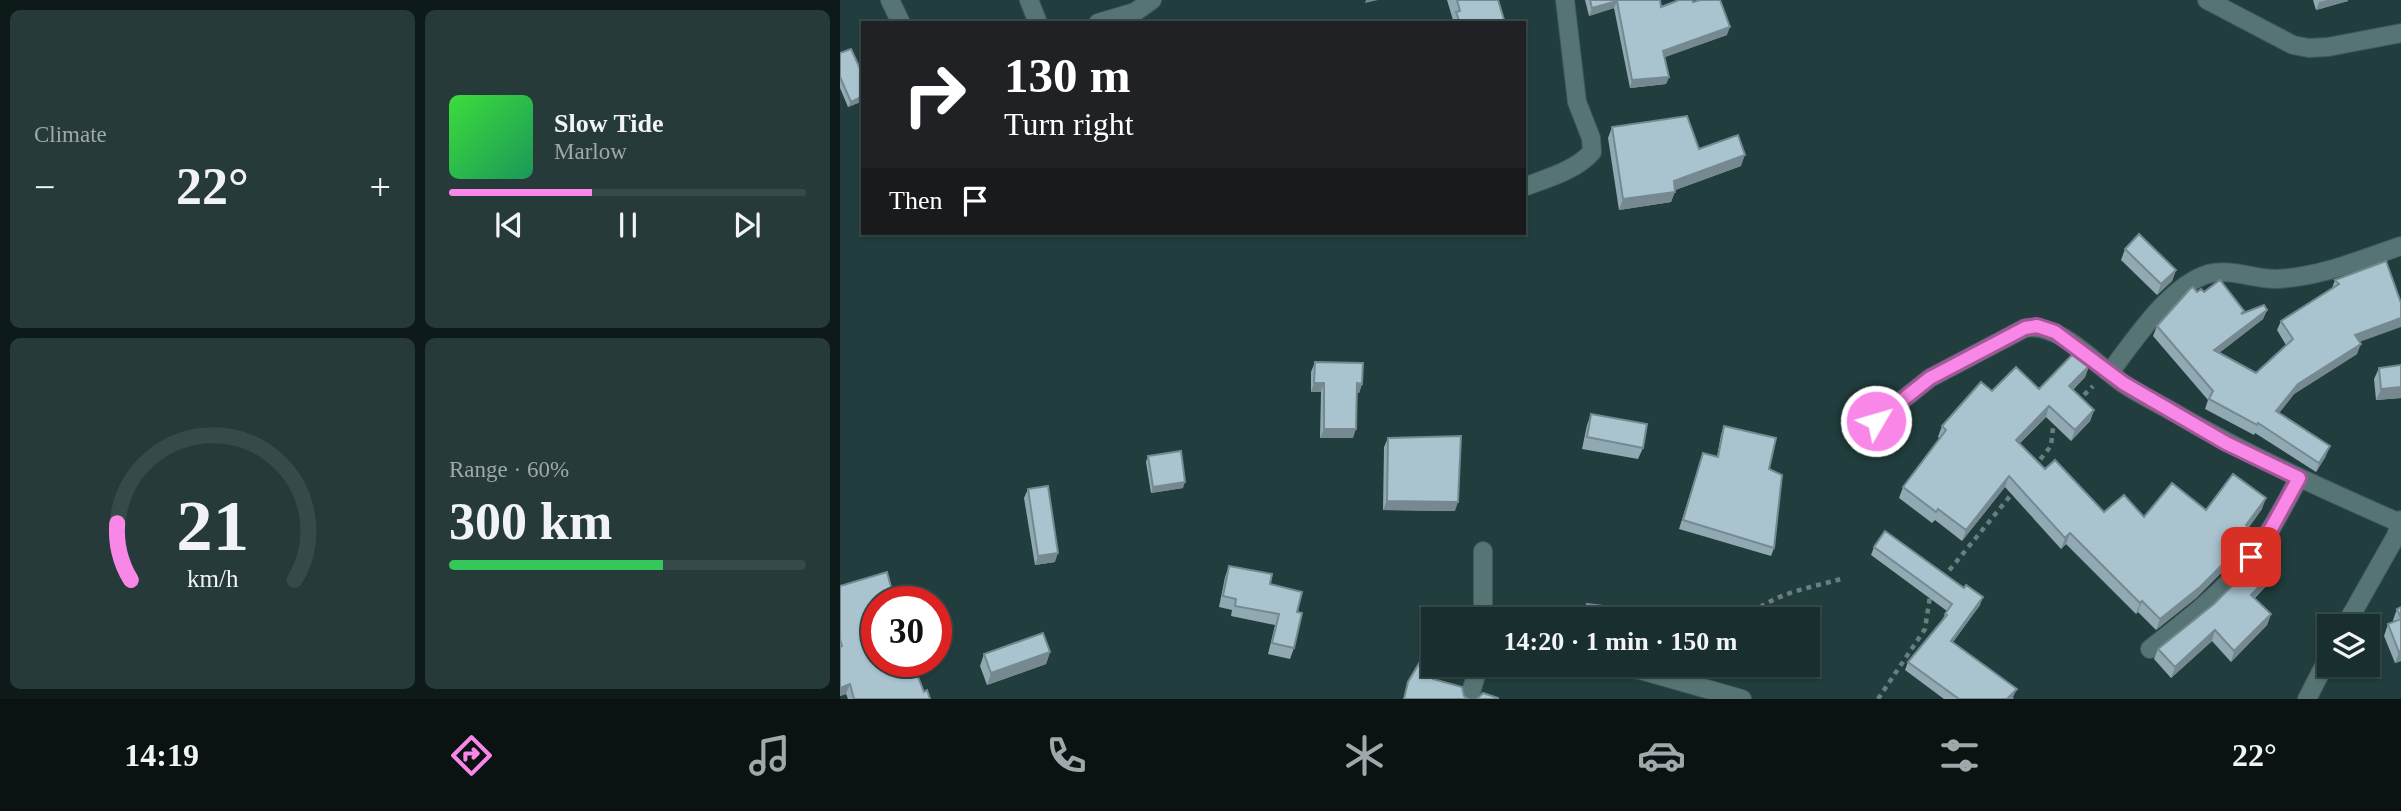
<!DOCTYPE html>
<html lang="en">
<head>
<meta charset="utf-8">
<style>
	body { margin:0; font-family:Georgia,serif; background:#263a3a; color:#f1f3f6; height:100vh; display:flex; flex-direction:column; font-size:26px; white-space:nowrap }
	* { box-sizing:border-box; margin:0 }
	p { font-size:23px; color:#9fa8aa }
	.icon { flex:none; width:38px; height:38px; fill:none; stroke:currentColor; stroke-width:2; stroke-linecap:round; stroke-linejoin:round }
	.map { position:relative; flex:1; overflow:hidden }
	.details { display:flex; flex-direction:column; gap:10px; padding:10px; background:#0e1919; width:840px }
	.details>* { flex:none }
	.guide { position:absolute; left:21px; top:21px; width:665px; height:214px; border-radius:0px; box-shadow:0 2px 5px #0004,0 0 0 2px #374a4a; background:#202124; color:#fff; overflow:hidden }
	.fabs { position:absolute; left:1477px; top:614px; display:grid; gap:14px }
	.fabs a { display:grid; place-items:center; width:63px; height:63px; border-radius:0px; background:#192e2e; box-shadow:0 2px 5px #0004,0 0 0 2px #374a4a; font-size:35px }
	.speed { position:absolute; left:21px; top:586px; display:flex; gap:14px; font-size:35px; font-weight:700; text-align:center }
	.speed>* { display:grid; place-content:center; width:91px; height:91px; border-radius:50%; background:#192e2e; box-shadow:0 2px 5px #0004,0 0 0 2px #374a4a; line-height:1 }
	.speed .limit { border:10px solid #d22; background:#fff; color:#111 }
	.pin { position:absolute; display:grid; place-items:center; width:60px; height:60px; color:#fff; margin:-30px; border-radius:14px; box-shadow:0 4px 10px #0006 }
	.me { position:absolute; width:77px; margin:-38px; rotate:52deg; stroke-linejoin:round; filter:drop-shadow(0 0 5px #0008) }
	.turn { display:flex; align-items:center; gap:24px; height:147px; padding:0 28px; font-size:32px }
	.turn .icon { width:91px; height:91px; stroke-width:2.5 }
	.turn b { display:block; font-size:49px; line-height:60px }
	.then { display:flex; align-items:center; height:66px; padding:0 28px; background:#0003; gap:14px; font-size:26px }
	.big { font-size:52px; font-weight:700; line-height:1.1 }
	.details .card { flex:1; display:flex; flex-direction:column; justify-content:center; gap:10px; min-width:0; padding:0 24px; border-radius:10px; background:#263a3a }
	.details .dial { align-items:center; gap:0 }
	.dial svg { height:182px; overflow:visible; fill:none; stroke:#374a4a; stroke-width:7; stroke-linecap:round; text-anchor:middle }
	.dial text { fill:#f1f3f6; stroke:none }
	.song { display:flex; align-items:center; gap:21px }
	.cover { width:84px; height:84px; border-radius:10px; background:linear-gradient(135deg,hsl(120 70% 55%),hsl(150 70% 35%)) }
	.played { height:7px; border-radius:4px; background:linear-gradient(90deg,#f987e8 40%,#374a4a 40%) }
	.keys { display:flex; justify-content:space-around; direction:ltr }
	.heat { display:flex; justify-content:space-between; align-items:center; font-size:38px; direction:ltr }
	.charge { height:10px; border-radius:5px; background:linear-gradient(90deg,#34c759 60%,#374a4a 0) }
	.details .tiles { flex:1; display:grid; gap:10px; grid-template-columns:repeat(2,1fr) }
	.trip { position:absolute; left:581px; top:607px; width:399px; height:70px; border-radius:0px; background:#192e2e; box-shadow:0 2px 5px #0004,0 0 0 2px #374a4a; font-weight:700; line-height:70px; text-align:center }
	.dock { display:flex; height:112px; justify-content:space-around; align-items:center; background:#0a1212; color:#9fa8aa }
	.dock .icon { width:49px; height:49px }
	.dock .current { color:#f987e8 }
	.dock b { font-size:32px; color:#f1f3f6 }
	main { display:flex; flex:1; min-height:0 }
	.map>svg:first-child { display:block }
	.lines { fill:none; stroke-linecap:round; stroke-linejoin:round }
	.minor-casing { stroke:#41595a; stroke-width:20 }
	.path { stroke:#687f7f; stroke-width:4.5; stroke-dasharray:5 5; stroke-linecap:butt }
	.minor { stroke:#577475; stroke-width:18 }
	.wall { fill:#91a9b2 }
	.shaded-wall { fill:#768991 }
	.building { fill:#a9c4cf; stroke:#768991; stroke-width:2 }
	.route-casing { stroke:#a25897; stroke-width:18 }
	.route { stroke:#f987e8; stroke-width:12 }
</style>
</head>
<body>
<main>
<section class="details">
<div class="tiles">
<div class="card"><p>Climate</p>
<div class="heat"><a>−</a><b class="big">22°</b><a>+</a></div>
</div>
<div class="card">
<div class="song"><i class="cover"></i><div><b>Slow Tide</b><p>Marlow</p></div></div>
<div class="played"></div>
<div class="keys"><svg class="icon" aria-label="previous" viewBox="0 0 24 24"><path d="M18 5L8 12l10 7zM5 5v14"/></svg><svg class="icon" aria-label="pause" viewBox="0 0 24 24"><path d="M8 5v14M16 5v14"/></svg><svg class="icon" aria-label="next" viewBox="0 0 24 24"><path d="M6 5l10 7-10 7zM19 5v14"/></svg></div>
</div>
<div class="card dial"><svg viewBox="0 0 100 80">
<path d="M14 69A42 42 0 1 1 86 69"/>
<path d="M14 69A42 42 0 0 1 8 44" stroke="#f987e8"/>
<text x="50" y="56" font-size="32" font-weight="700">21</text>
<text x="50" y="72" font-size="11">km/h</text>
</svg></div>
<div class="card"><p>Range · 60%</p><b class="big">300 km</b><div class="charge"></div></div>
</div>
</section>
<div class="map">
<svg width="1561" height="699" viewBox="0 0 1561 699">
	<rect width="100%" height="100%" fill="#213d3d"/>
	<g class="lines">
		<defs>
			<path id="minor" d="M50 0 61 23
				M189 0 198 23
				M1367 0 1453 45 1469 48 1488 47 1561 33
				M258 23 295 12 312 0
				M684 187C707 178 735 171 752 152L751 138 737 102 725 0
				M1270 372C1294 341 1329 286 1368 274 1391 268 1413 279 1436 279 1480 277 1520 260 1561 246
				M1036 421 1090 378 1185 328C1220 322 1256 365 1284 384 1300 395 1318 403 1335 413 1407 455 1483 489 1560 523
				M643 551V620
				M1505 626 1556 536 1561 520
				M1310 649C1346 621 1382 593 1411 558 1430 534 1444 505 1459 478
				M767 665 800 670 902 699
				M629 699 639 665
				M1467 699 1489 656"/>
		</defs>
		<use href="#minor" class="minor-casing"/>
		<path class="path" d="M1237 402 1253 386
			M1194 467 1211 446 1213 428 1216 423
			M1103 578 1175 490
			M905 620C929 594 969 588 1001 579
			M1038 699 1085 629 1090 596"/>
		<use href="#minor" class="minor"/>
	</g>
	<path class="wall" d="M607 0H658L665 23H612L613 20Z
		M745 0H820L821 7 853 2 887 35 824 57 829 77 826 84 790 88 774 8 749 16Z
		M1473 0H1508V1L1476 10Z
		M0 53 23 75V101L8 107 0 88Z
		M772 127 859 149 901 166 835 190 831 202 779 210 768 138Z
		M1285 249 1336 270 1332 281 1317 295 1281 260Z
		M1546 261 1519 342 1517 354 1454 394 1439 413 1486 456 1476 472 1415 433 1414 435 1365 409 1368 400 1313 336 1317 326 1357 292H1364L1404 313 1427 310 1423 319 1379 353 1416 373 1446 345 1437 330 1441 321 1492 288 1495 280Z
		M475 362 522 384 519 393H517L513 438H480L481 392H471V372Z
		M1561 365V398L1536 400 1534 379 1539 368Z
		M1249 366 1245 377 1233 390 1254 410 1250 421 1231 441 1206 417 1179 444 1205 469 1264 512 1304 517 1366 510 1422 509 1409 527 1408 541 1391 563 1356 598 1316 630 1298 612 1296 614 1226 544 1221 549 1165 487 1122 541 1095 520 1092 523 1059 498 1063 487 1100 439 1098 437 1102 426 1152 391 1199 389Z
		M751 414 803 448 798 459 742 449 747 425Z
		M884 426 929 469 934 548 931 556 839 529 863 453 877 457 881 435Z
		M548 438 615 511 543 510 544 447Z
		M308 456 343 488 311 493 306 462Z
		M188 489 215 562 195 565 184 498Z
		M1034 547 1140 605 1113 642 1174 698 1172 699H1104L1065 670 1068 662 1102 620 1107 611 1031 555Z
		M389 566 430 584 457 612 454 648 450 659 428 654 435 625 391 616 392 610 379 607 385 577Z
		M1429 583 1415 598 1431 614 1427 625 1391 662 1372 641 1331 678 1314 659 1318 649Z
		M0 586 37 602 84 692 90 699H8L6 694 0 696Z
		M747 604 804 620H742Z
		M1561 607V661L1555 663 1544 636 1548 624 1554 622 1553 620 1557 609Z
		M210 652 206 664 147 685 140 666 144 654Z"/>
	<path class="shaded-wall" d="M526 0H538L525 3Z
		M1487 0H1508V1L1476 10 1479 2Z
		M777 1 774 8 749 16 752 8Z
		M890 27 887 35 820 59 823 51Z
		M829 77 826 84 790 88 792 80Z
		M23 96V101L8 107 11 102Z
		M905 155 901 166 830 192 834 181Z
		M835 192 831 202 779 210 783 199Z
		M1336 270 1332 281 1317 295 1321 284Z
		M1427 310 1423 319 1370 360 1374 350Z
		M1561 318V327L1511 345 1515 335Z
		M1521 344 1517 354 1454 394 1433 421 1436 411 1458 384Z
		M1249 366 1245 377 1225 397 1229 386Z
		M474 383H484L481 392H471Z
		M517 383 522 384 519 393H514Z
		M1561 387V398L1536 400 1541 389Z
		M1209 406 1206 417 1172 451 1176 440Z
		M1254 410 1250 421 1231 441 1235 430Z
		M484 429H516L513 438H480Z
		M1490 446 1486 456 1476 472 1479 463Z
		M1169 476 1165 487 1122 541 1126 530Z
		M345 482 343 488 311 493 313 487Z
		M1426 498 1422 509 1402 536 1406 525Z
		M547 501 618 502 615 511 543 510Z
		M1412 530 1408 541 1391 563 1356 598 1316 630 1320 619Z
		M1230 533 1226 544 1221 549 1225 538Z
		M218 553 215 562 195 565 198 556Z
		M1433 572 1429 583 1407 605 1411 595Z
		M1143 597 1140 605 1108 649 1111 641Z
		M1302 601 1298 612 1296 614 1300 603Z
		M1431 614 1427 625 1391 662 1394 651Z
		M1375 630 1372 641 1331 678 1335 667Z
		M1561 651V661L1555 663 1559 652Z
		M210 652 206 664 147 685 151 673Z
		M10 684 6 694 0 696V688Z
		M1177 689 1172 699H1167Z"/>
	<path class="building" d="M617 0H658L665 23H620L616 12 620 11Z
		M750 0H820L821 7 839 0H852L853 2 860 0H880L890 27 823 51 829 77 792 80 777 1 752 8Z
		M11 49 23 75V96L11 102 0 77V53Z
		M847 116 859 149 898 135 905 155 834 181 835 192 783 199 772 127Z
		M1299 234 1336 270 1321 284 1285 249Z
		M1546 261 1561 303V318L1515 335 1521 344 1458 384 1436 411 1490 446 1479 463 1418 423 1417 425 1369 399 1373 391 1317 326 1350 289 1353 287 1357 292 1361 289 1364 292 1380 280 1404 311 1401 314 1424 305 1427 310 1374 350 1416 373 1453 339 1441 321 1499 284 1495 280Z
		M1235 352 1249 366 1229 386 1254 410 1235 430 1209 406 1176 440 1205 469 1215 460 1264 512 1284 495 1304 517 1332 483 1366 510 1393 474 1426 498 1406 525 1412 530 1395 552 1360 587 1320 619 1302 601 1300 603 1230 533 1225 538 1169 476 1126 530 1098 509 1096 512 1063 487 1106 430 1102 426 1141 382 1152 391 1176 367 1199 389Z
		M475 362 523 363 522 384 517 383 516 429H484V383H474Z
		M1561 365V387L1541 389 1539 368Z
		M751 414 807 424 803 448 747 437Z
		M884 426 936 438 929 469 942 475 934 548 843 520 863 453 878 457Z
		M621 436 618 502 547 501 548 438Z
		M341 451 345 482 313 487 308 456Z
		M208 486 218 553 198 556 188 489Z
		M1045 531 1124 588 1126 585 1143 597 1111 641 1177 689 1167 699H1119L1068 662 1107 615 1105 614 1112 604 1034 547Z
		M1419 559 1433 572 1411 595 1431 614 1394 651 1375 630 1335 667 1318 649 1374 604Z
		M389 566 432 574 430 584 462 592 457 612 462 613 454 648 432 643 439 614 395 606 396 599 383 596Z
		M47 572 55 602H37V662H72L84 692 87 690 90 699H14L10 684 0 688V647L2 646 0 639V586Z
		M747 604 805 611 804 620H745Z
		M1561 607V618L1557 609Z
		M1561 619V651L1559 652 1548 624Z
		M203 633 210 652 151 673 144 654Z
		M593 640V665H596L593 679 622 687 624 696 628 699H564L568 682Z
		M643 693 658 698V699H637Z"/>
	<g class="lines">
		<defs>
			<path id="route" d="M1036 421 1090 378 1185 328 1197 326 1215 332 1283 383 1386 443 1459 478 1432 527 1411 557"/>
		</defs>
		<use href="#route" class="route-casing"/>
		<use href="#route" class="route"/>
	</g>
</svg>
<div class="fabs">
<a><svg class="icon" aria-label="layers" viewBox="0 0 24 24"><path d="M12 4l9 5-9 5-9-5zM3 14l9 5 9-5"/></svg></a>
</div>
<div class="speed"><div class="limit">30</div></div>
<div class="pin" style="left:1411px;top:557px;background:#d93025"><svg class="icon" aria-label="arrive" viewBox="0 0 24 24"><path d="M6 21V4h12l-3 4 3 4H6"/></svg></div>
<svg class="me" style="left:1036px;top:421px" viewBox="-20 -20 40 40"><circle r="17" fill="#f987e8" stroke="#fff" stroke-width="3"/><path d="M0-11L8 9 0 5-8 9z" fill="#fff"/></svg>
<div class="trip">14:20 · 1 min · 150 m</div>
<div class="guide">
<div class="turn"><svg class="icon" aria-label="right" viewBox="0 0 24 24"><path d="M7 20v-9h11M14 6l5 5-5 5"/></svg><div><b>130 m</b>Turn right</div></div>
<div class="then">Then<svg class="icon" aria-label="arrive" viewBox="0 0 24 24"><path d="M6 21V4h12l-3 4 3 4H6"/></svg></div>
</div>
</div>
</main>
<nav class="dock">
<b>14:19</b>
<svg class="icon current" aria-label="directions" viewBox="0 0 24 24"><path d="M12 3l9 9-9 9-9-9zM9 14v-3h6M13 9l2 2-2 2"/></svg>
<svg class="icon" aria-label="music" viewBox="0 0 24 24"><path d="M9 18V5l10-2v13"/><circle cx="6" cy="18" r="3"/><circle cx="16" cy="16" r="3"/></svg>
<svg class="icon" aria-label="phone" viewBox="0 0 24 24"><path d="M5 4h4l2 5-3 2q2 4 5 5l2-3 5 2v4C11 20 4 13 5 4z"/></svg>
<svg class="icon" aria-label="climate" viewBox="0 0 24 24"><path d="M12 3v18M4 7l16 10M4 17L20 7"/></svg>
<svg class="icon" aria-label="car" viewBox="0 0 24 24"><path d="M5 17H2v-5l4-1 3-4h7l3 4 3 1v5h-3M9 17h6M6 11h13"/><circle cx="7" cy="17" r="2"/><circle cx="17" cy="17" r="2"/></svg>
<svg class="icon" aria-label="filters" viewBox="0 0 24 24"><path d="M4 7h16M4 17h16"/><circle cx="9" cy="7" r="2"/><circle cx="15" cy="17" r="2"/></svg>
<b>22°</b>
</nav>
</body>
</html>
